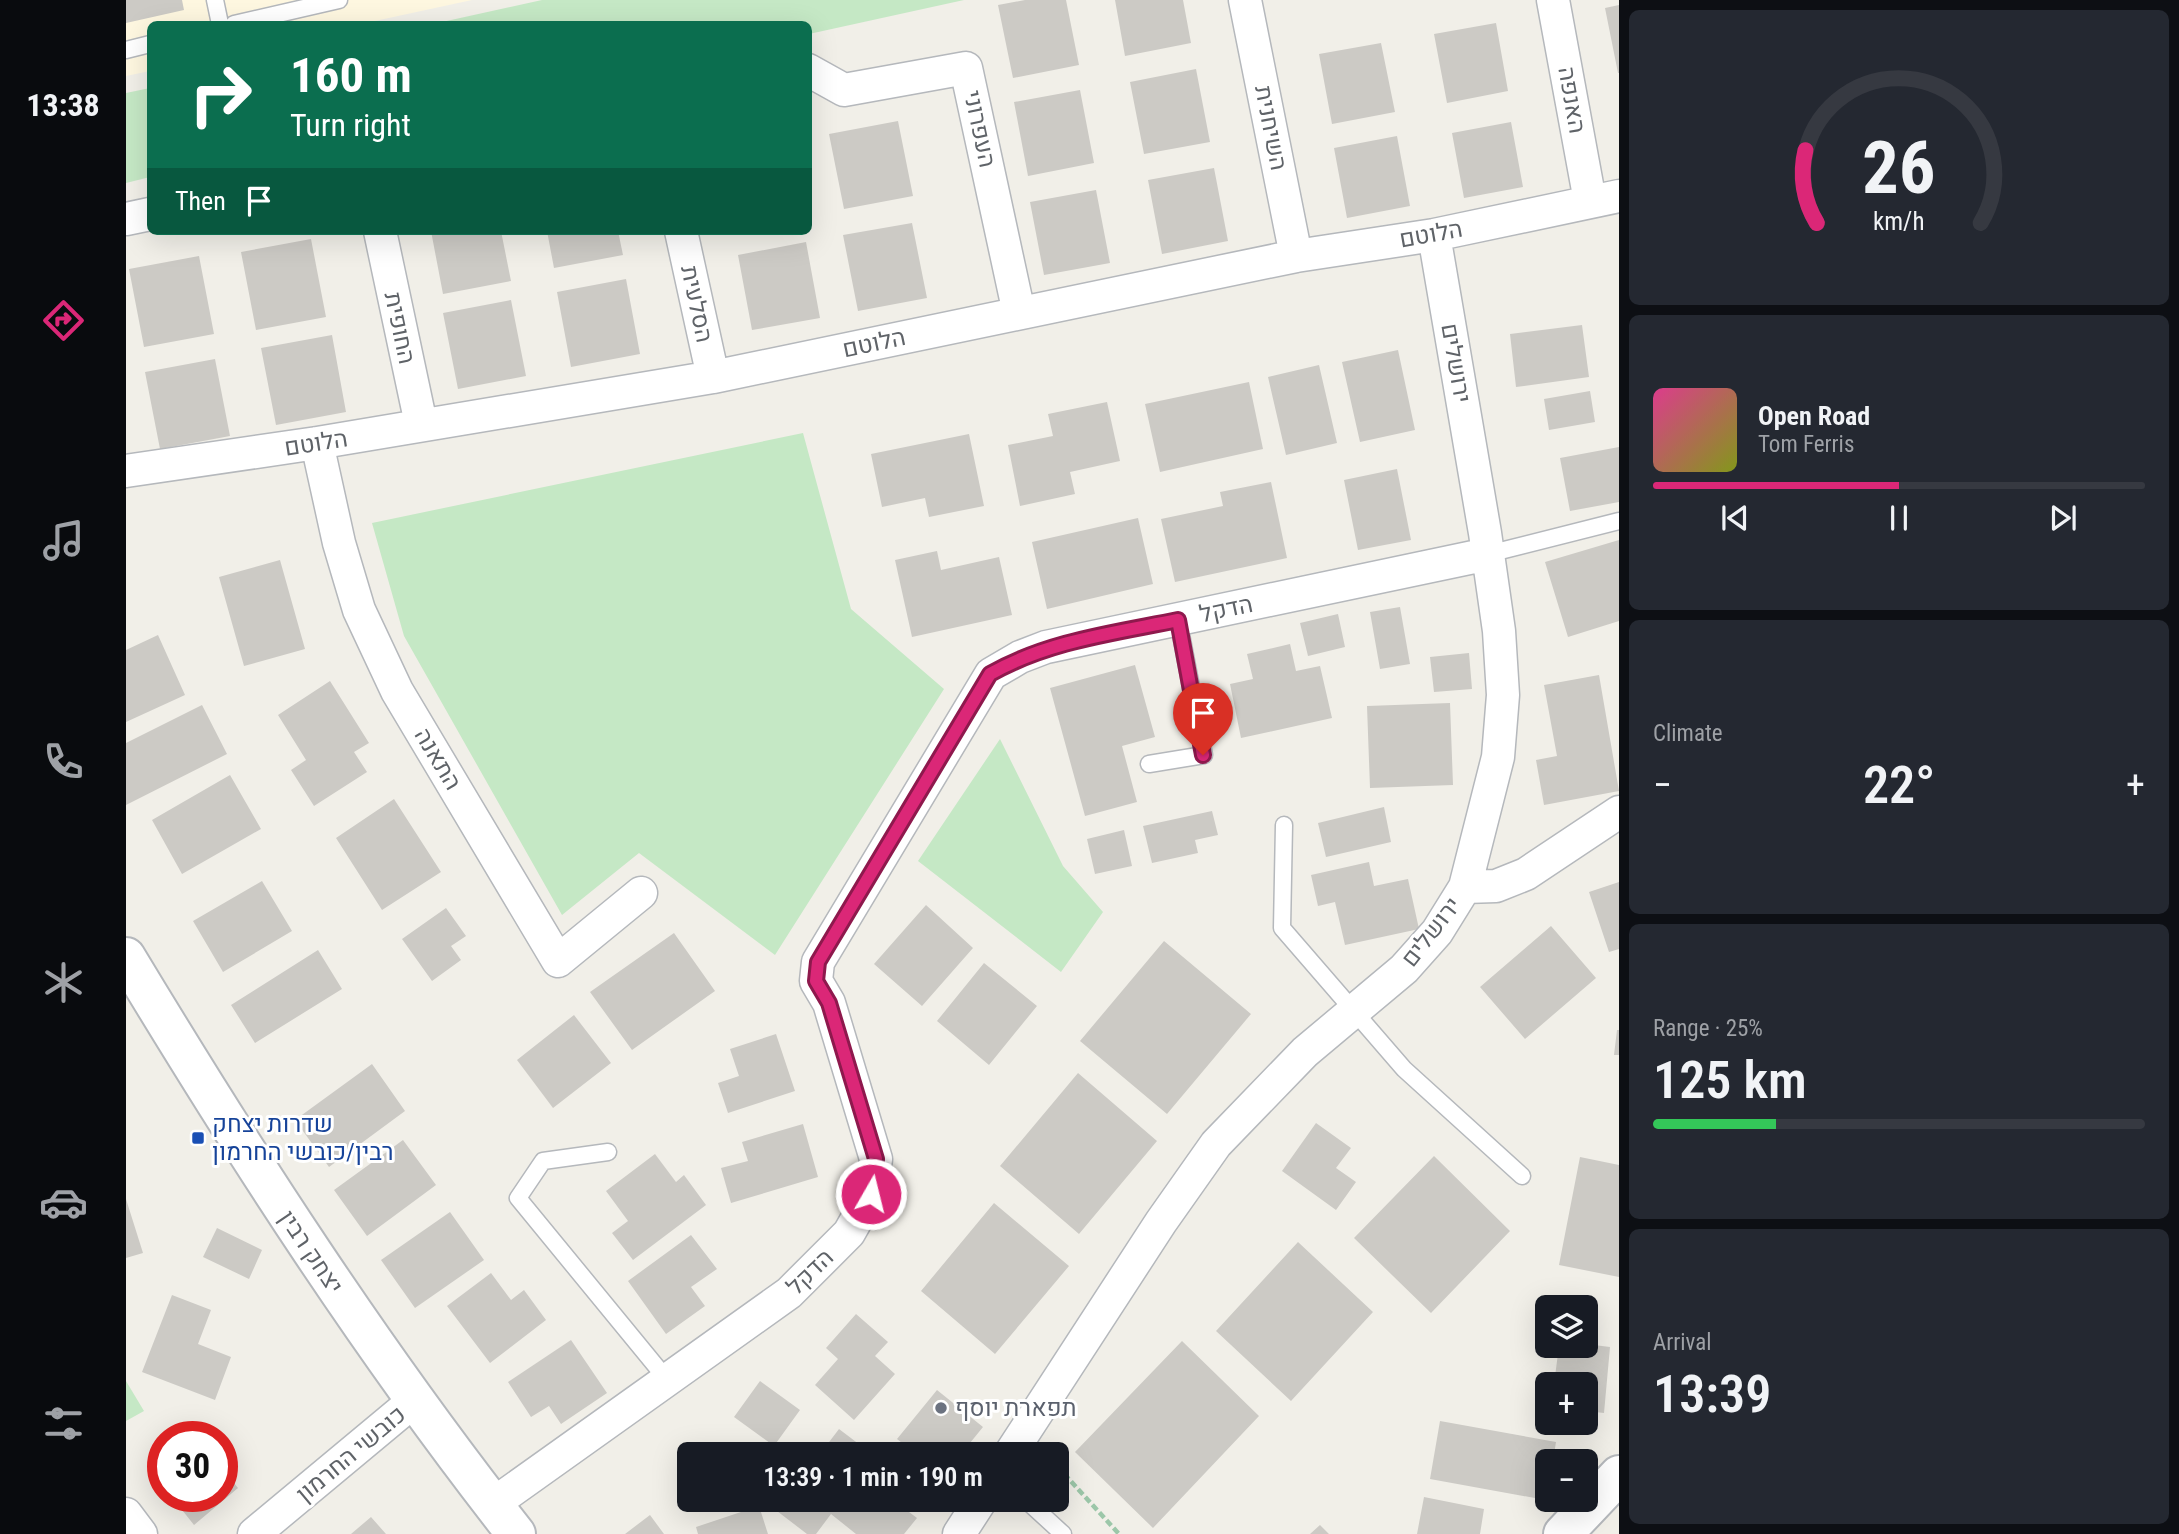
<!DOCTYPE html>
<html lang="en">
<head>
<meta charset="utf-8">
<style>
	body { margin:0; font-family:"Roboto Condensed",Heebo,sans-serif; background:#242831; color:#f1f3f6; height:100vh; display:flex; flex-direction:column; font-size:26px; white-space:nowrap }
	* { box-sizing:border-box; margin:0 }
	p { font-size:23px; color:#9ea1a6 }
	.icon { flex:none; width:38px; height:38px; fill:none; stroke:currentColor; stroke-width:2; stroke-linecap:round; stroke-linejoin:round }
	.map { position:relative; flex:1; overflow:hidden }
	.drawer { display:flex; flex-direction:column; gap:10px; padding:10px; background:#0d0f14; width:560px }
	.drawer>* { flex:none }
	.banner { position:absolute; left:21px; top:21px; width:665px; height:214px; border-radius:10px; box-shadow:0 7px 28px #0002; background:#0b6e4f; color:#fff; overflow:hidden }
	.controls { position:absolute; left:1409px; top:1295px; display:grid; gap:14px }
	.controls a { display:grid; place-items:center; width:63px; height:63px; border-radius:10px; background:#171b24; box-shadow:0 7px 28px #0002; font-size:35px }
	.speed { position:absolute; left:21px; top:1421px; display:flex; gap:14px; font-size:35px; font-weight:700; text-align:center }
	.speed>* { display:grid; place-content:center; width:91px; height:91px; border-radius:50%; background:#171b24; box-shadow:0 7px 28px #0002; line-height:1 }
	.speed .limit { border:10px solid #d22; background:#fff; color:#111 }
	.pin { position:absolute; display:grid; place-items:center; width:60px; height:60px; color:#fff; margin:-72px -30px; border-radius:50% 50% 50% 0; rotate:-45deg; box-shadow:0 0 7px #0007 }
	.pin .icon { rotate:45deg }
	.me { position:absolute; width:77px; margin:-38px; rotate:8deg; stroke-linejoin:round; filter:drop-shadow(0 0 5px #0008) }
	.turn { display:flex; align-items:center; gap:24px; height:147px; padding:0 28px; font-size:32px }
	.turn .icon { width:91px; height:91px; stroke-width:2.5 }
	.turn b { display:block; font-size:49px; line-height:60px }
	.then { display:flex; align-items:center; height:66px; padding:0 28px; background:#0003; gap:14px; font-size:26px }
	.big { font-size:52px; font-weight:600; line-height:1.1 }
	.drawer .tile { flex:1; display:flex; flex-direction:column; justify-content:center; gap:10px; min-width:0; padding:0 24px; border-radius:10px; background:#242831 }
	.drawer .dial { align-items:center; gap:0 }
	.dial svg { height:182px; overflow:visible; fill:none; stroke:#363941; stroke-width:7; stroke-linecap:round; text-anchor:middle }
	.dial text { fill:#f1f3f6; stroke:none }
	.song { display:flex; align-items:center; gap:21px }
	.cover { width:84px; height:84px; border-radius:10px; background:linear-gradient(135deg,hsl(330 70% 55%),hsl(70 70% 35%)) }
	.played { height:7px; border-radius:4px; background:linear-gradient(90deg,#db2777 50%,#363941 50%) }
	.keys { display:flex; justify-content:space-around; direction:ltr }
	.heat { display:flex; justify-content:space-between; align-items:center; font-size:38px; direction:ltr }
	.charge { height:10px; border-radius:5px; background:linear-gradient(90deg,#34c759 25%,#363941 0) }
	.trip { position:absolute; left:551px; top:1442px; width:392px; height:70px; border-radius:10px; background:#171b24; box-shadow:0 7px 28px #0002; font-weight:600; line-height:70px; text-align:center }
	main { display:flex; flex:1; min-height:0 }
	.tabs { display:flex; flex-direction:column; width:126px; justify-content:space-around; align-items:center; background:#090b0e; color:#9ea1a6 }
	.tabs .icon { width:49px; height:49px }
	.tabs .current { color:#db2777 }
	.tabs b { font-size:32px; color:#f1f3f6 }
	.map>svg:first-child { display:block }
	.commercial { fill:#fef7e0 }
	.green { fill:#c5e8c5 }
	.building { fill:#cccac5 }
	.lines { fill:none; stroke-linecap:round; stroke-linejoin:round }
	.service-casing { stroke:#b5b8bc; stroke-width:19 }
	.minor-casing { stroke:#b5b8bc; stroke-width:35 }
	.tertiary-casing { stroke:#b5b8bc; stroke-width:42 }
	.path { stroke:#9cc7a9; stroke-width:4.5; stroke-dasharray:7 3.5; stroke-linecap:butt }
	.service { stroke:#fff; stroke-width:16 }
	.minor { stroke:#fff; stroke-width:32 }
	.tertiary { stroke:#fff; stroke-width:38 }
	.route-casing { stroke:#8e194d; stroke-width:18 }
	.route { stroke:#db2777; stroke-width:12 }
	.transit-dot { fill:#1a4fb4; stroke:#fff; stroke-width:2.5 }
	.worship-dot { fill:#6b7280; stroke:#fff; stroke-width:2.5 }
	.labels { text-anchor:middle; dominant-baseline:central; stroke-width:6; stroke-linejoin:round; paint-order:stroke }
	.street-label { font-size:24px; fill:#5f6368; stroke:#fff }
	.transit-label { font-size:24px; fill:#164399; stroke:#fff; text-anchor:start }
	.worship-label { font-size:24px; fill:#5b616d; stroke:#fff; text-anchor:start }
</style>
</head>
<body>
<main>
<nav class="tabs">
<b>13:38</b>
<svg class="icon current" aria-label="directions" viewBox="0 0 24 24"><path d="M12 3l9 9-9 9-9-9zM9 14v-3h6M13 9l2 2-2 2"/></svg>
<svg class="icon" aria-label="music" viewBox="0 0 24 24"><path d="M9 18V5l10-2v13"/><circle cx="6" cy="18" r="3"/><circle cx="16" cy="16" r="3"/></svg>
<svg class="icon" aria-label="phone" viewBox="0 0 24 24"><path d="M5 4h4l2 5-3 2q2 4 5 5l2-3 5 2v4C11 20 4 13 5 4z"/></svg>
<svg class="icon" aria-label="climate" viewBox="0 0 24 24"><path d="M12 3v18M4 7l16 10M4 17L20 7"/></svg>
<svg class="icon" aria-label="car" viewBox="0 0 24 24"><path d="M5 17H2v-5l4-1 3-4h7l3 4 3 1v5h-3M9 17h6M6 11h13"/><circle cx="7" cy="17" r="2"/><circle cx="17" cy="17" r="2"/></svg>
<svg class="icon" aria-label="filters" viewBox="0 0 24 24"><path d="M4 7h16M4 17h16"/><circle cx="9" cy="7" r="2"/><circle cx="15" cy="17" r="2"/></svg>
</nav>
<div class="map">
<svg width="1493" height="1534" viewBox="0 0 1493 1534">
	<rect width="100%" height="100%" fill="#f1efe8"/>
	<path class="commercial" d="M0 0H346L235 24H24V71L0 76Z"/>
	<path class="green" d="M416 0H838L683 34 682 24H307Z
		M24 88V177L0 183V93Z
		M677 433 725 609 818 689 649 955 513 853 436 915 278 636 246 523Z
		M874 739 937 866 977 912 935 972 792 861Z
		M0 1381 18 1411 0 1421Z"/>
	<path class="building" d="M0 0H56L58 10 0 23Z
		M899 0H940L953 65 887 78 872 5Z
		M989 0H1057L1065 43 999 56Z
		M1493 5V73H1492L1479 8Z
		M1370 23 1382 91 1321 103 1308 34Z
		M1255 43 1269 112 1206 124 1193 54Z
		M1070 69 1084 142 1018 154 1004 82Z
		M954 90 968 163 902 176 888 102Z
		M772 121 787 196 718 209 703 134Z
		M1385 122 1397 187 1338 198 1326 133Z
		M1271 136 1284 206 1221 218 1208 148Z
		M1088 168 1102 241 1036 254 1022 180Z
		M970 190 984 263 918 275 904 202Z
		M786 223 801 298 732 311 717 235Z
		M305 231H375L385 281 317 294Z
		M421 231H492L497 255 428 268Z
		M185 239 200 317 130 330 115 252Z
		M680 242 694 318 626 330 612 255Z
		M73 256 88 334 18 347 3 269Z
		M500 279 514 354 445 367 431 292Z
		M385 300 400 376 332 389 317 313Z
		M1456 325 1463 377 1390 387 1384 334Z
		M206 335 220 412 150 425 135 348Z
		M1272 350 1289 430 1234 442 1216 362Z
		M89 359 104 436 34 449 19 372Z
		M1193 365 1211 443 1160 455 1142 377Z
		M1123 382 1137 449 1034 472 1019 404Z
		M1464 391 1469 422 1423 430 1418 399Z
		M981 402 994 461 944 472 949 494 894 506 882 445 927 436 922 414Z
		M843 434 858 506 803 517 799 498 756 507 745 454Z
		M1493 447V502L1444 511 1434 458Z
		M1271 469 1285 540 1232 550 1218 480Z
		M1145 482 1161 558 1049 582 1035 519 1097 506 1094 492Z
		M1012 518 1027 584 921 609 906 542Z
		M1493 540V621L1442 637 1419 562Z
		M811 551 815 570 873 557 886 615 786 637 769 560Z
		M154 560 179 649 118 666 93 577Z
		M1274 607 1284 664 1254 669 1244 612Z
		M1212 614 1219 647 1182 656 1174 623Z
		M32 635 59 695 0 722V650Z
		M1164 644 1170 671 1194 666 1206 718 1115 738 1104 684 1127 679 1121 654Z
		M1343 653 1346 689 1308 692 1304 657Z
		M1009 665 1029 737 996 746 1011 802 959 816 924 688Z
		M1473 675 1493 791 1418 805 1410 760 1431 756 1418 685Z
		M204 681 243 743 228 752 241 772 188 806 165 770 180 760 152 715Z
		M1324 703 1327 785 1244 788 1241 706Z
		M76 705 101 754 0 805V743Z
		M104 775 135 829 56 874 26 820Z
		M268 799 315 872 256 910 210 838Z
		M1258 807 1265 842 1200 857 1192 823Z
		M1086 811 1092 835 1069 840 1072 853 1026 863 1017 826Z
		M998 830 1006 866 969 874 961 839Z
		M1243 862 1248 886 1282 879 1293 929 1219 945 1209 902 1192 906 1185 875Z
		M136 881 166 931 97 972 67 921Z
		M1493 882V949L1483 952 1463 892Z
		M800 905 847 948 796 1006 748 964Z
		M320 908 340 936 325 946 335 960 306 981 276 939Z
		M1425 926 1470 978 1399 1039 1354 987Z
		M548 933 589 991 506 1050 464 992Z
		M1038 941 1125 1014 1041 1114 954 1041Z
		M192 950 216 989 129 1043 105 1005Z
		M858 963 911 1006 863 1065 811 1021Z
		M448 1015 485 1063 427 1108 391 1060Z
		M1491 1030H1493V1055H1488Z
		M650 1034 669 1091 602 1113 592 1083 613 1076 604 1049Z
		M246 1064 279 1111 203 1167 169 1120Z
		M952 1073 1031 1141 953 1234 874 1166Z
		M1190 1123 1225 1148 1210 1168 1230 1182 1210 1210 1156 1171Z
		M677 1124 692 1177 605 1203 595 1168 622 1161 616 1142Z
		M277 1140 310 1185 241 1236 208 1190Z
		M529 1154 550 1182 558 1175 580 1205 507 1260 486 1233 502 1221 480 1191Z
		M1308 1156 1384 1231 1305 1313 1228 1238Z
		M1454 1157 1493 1165V1277L1433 1265Z
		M0 1199 17 1253 0 1258Z
		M868 1203 943 1266 869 1354 795 1291Z
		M324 1212 358 1260 289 1308 255 1260Z
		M91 1228 136 1250 123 1279 77 1257Z
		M565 1235 591 1269 565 1287 579 1306 540 1334 502 1281Z
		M1172 1242 1247 1312 1165 1401 1090 1331Z
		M365 1273 385 1300 398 1290 420 1320 364 1363 321 1306Z
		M46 1295 85 1310 72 1344 105 1357 89 1400 16 1372Z
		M730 1314 762 1342 749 1356 769 1374 728 1420 689 1385 712 1359 700 1348Z
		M445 1340 481 1393 435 1424 423 1406 405 1417 382 1382Z
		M1056 1341 1133 1416 1027 1528 949 1452Z
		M1460 1344 1484 1347 1478 1413 1460 1411V1384H1428L1433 1346Z
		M634 1381 674 1410 648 1446 608 1417Z
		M811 1390 857 1427 835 1454H790L771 1439Z
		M1314 1421 1430 1442 1427 1461H1421L1420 1500 1304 1479Z
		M713 1429 746 1454H694Z
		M96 1440 109 1457 96 1467Z
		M96 1468 112 1488 68 1525 45 1496H96Z
		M1298 1497 1358 1509 1354 1534H1291Z
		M659 1500H767L791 1518 778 1534H730L705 1514 690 1534H681L651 1511Z
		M633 1506 642 1534H572L570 1527Z
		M524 1515 538 1534H499Z
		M245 1517 260 1534H225Z
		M1194 1525 1203 1534H1184Z"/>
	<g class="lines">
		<defs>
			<path id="service" d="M89 0 94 24
				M108 24 213 0
				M0 50 24 44
				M1362 554 1493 521
				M1023 764 1078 755 1052 619
				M1158 825 1156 928 1278 1069 1396 1176
				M482 1152 417 1161 392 1198 543 1382
				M900 1500 937 1534"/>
			<path id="minor" d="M1119 0 1170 256
				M1427 0 1464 201
				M682 70 718 90 840 68 893 313
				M0 219 24 214
				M254 231 295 424
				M555 231 587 377
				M191 443 213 543 233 610 271 691 432 961 515 893
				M0 471 191 443 587 377 1170 256 1308 235 1493 196
				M1339 887 1370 886 1400 874 1493 812
				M884 1454 1035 1222 1090 1144 1179 1052 1278 969 1311 932 1339 887 1372 757 1377 695 1373 631 1359 533 1308 235
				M367 1504 663 1293 723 1233 745 1194 750 1159 703 1003 690 981 692 962 865 674 894 657 920 647 1362 554
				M0 1514 15 1534
				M128 1534 289 1400
				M833 1534 855 1500"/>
			<path id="tertiary" d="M0 957C120 1156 246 1351 390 1534
				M1437 1534 1493 1475"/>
		</defs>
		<use href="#service" class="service-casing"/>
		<use href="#minor" class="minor-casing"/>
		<use href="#tertiary" class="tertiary-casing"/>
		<path class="path" d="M931 1466 993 1534"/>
		<use href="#service" class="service"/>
		<use href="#minor" class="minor"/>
		<use href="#tertiary" class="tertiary"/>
	</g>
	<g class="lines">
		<defs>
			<path id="route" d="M745 1194 750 1159 703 1003 690 981 692 962 864 674C922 641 988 633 1052 620L1077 755"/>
		</defs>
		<use href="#route" class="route-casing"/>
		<use href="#route" class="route"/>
	</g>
	<rect class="transit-dot" x="65" y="1131" width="14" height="14" rx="3.5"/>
	<circle class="worship-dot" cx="815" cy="1408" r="7"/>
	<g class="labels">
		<g class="street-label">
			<text transform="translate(1446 100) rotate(80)">האנפה</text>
			<text transform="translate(1145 128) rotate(79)">השיחנית</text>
			<text transform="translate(854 129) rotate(78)">העפרוני</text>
			<text transform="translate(1305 234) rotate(-10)">הלוטם</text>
			<text transform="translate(571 304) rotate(78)">הסלעית</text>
			<text transform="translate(274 328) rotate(78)">החופית</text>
			<text transform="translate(748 343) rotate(-12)">הלוטם</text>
			<text transform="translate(1330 363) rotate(80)">ירושלים</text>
			<text transform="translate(190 443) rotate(-9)">הלוטם</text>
			<text transform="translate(1100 609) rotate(-12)">הדקל</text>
			<text transform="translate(312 759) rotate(59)">התאנה</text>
			<text transform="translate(1305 932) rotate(-52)">ירושלים</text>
			<text transform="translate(185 1252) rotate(56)">יצחק רבין</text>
			<text transform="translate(684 1272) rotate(-44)">הדקל</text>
			<text transform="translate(225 1454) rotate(-40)">כובשי החרמון</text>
		</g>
		<g class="transit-label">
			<text x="86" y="1124">שדרות יצחק<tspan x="86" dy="28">רבין/כובשי החרמון</tspan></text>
		</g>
		<g class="worship-label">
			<text x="829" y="1408">תפארת יוסף</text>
		</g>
	</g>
</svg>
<div class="controls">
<a><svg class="icon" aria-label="layers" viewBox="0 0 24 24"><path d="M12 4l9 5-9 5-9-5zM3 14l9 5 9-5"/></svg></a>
<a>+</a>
<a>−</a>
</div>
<div class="speed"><div class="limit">30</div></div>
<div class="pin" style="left:1077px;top:755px;background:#d93025"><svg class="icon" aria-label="arrive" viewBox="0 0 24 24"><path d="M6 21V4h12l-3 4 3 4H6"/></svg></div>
<svg class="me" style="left:745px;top:1194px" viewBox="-20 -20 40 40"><circle r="17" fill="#db2777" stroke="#fff" stroke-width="3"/><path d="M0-11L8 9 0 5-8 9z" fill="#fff"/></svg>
<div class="trip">13:39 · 1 min · 190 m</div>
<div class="banner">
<div class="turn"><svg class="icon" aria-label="right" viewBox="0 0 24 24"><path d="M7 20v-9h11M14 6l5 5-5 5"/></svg><div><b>160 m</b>Turn right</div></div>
<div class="then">Then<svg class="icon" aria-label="arrive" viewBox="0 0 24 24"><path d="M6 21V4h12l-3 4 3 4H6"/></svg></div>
</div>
</div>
<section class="drawer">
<div class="tile dial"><svg viewBox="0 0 100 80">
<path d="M14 69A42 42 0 1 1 86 69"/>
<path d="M14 69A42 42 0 0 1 9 37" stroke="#db2777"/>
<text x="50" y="56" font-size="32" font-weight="700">26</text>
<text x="50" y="72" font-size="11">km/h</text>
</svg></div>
<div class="tile">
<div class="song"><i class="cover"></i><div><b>Open Road</b><p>Tom Ferris</p></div></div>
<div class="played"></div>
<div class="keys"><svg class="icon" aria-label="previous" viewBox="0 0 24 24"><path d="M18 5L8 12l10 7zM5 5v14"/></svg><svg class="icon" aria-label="pause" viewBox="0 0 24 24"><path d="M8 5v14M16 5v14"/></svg><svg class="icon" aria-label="next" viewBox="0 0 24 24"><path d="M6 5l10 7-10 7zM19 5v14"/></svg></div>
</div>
<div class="tile"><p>Climate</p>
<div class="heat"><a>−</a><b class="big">22°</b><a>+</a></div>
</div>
<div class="tile"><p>Range · 25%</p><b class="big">125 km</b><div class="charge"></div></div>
<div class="tile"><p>Arrival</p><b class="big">13:39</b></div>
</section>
</main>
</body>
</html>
